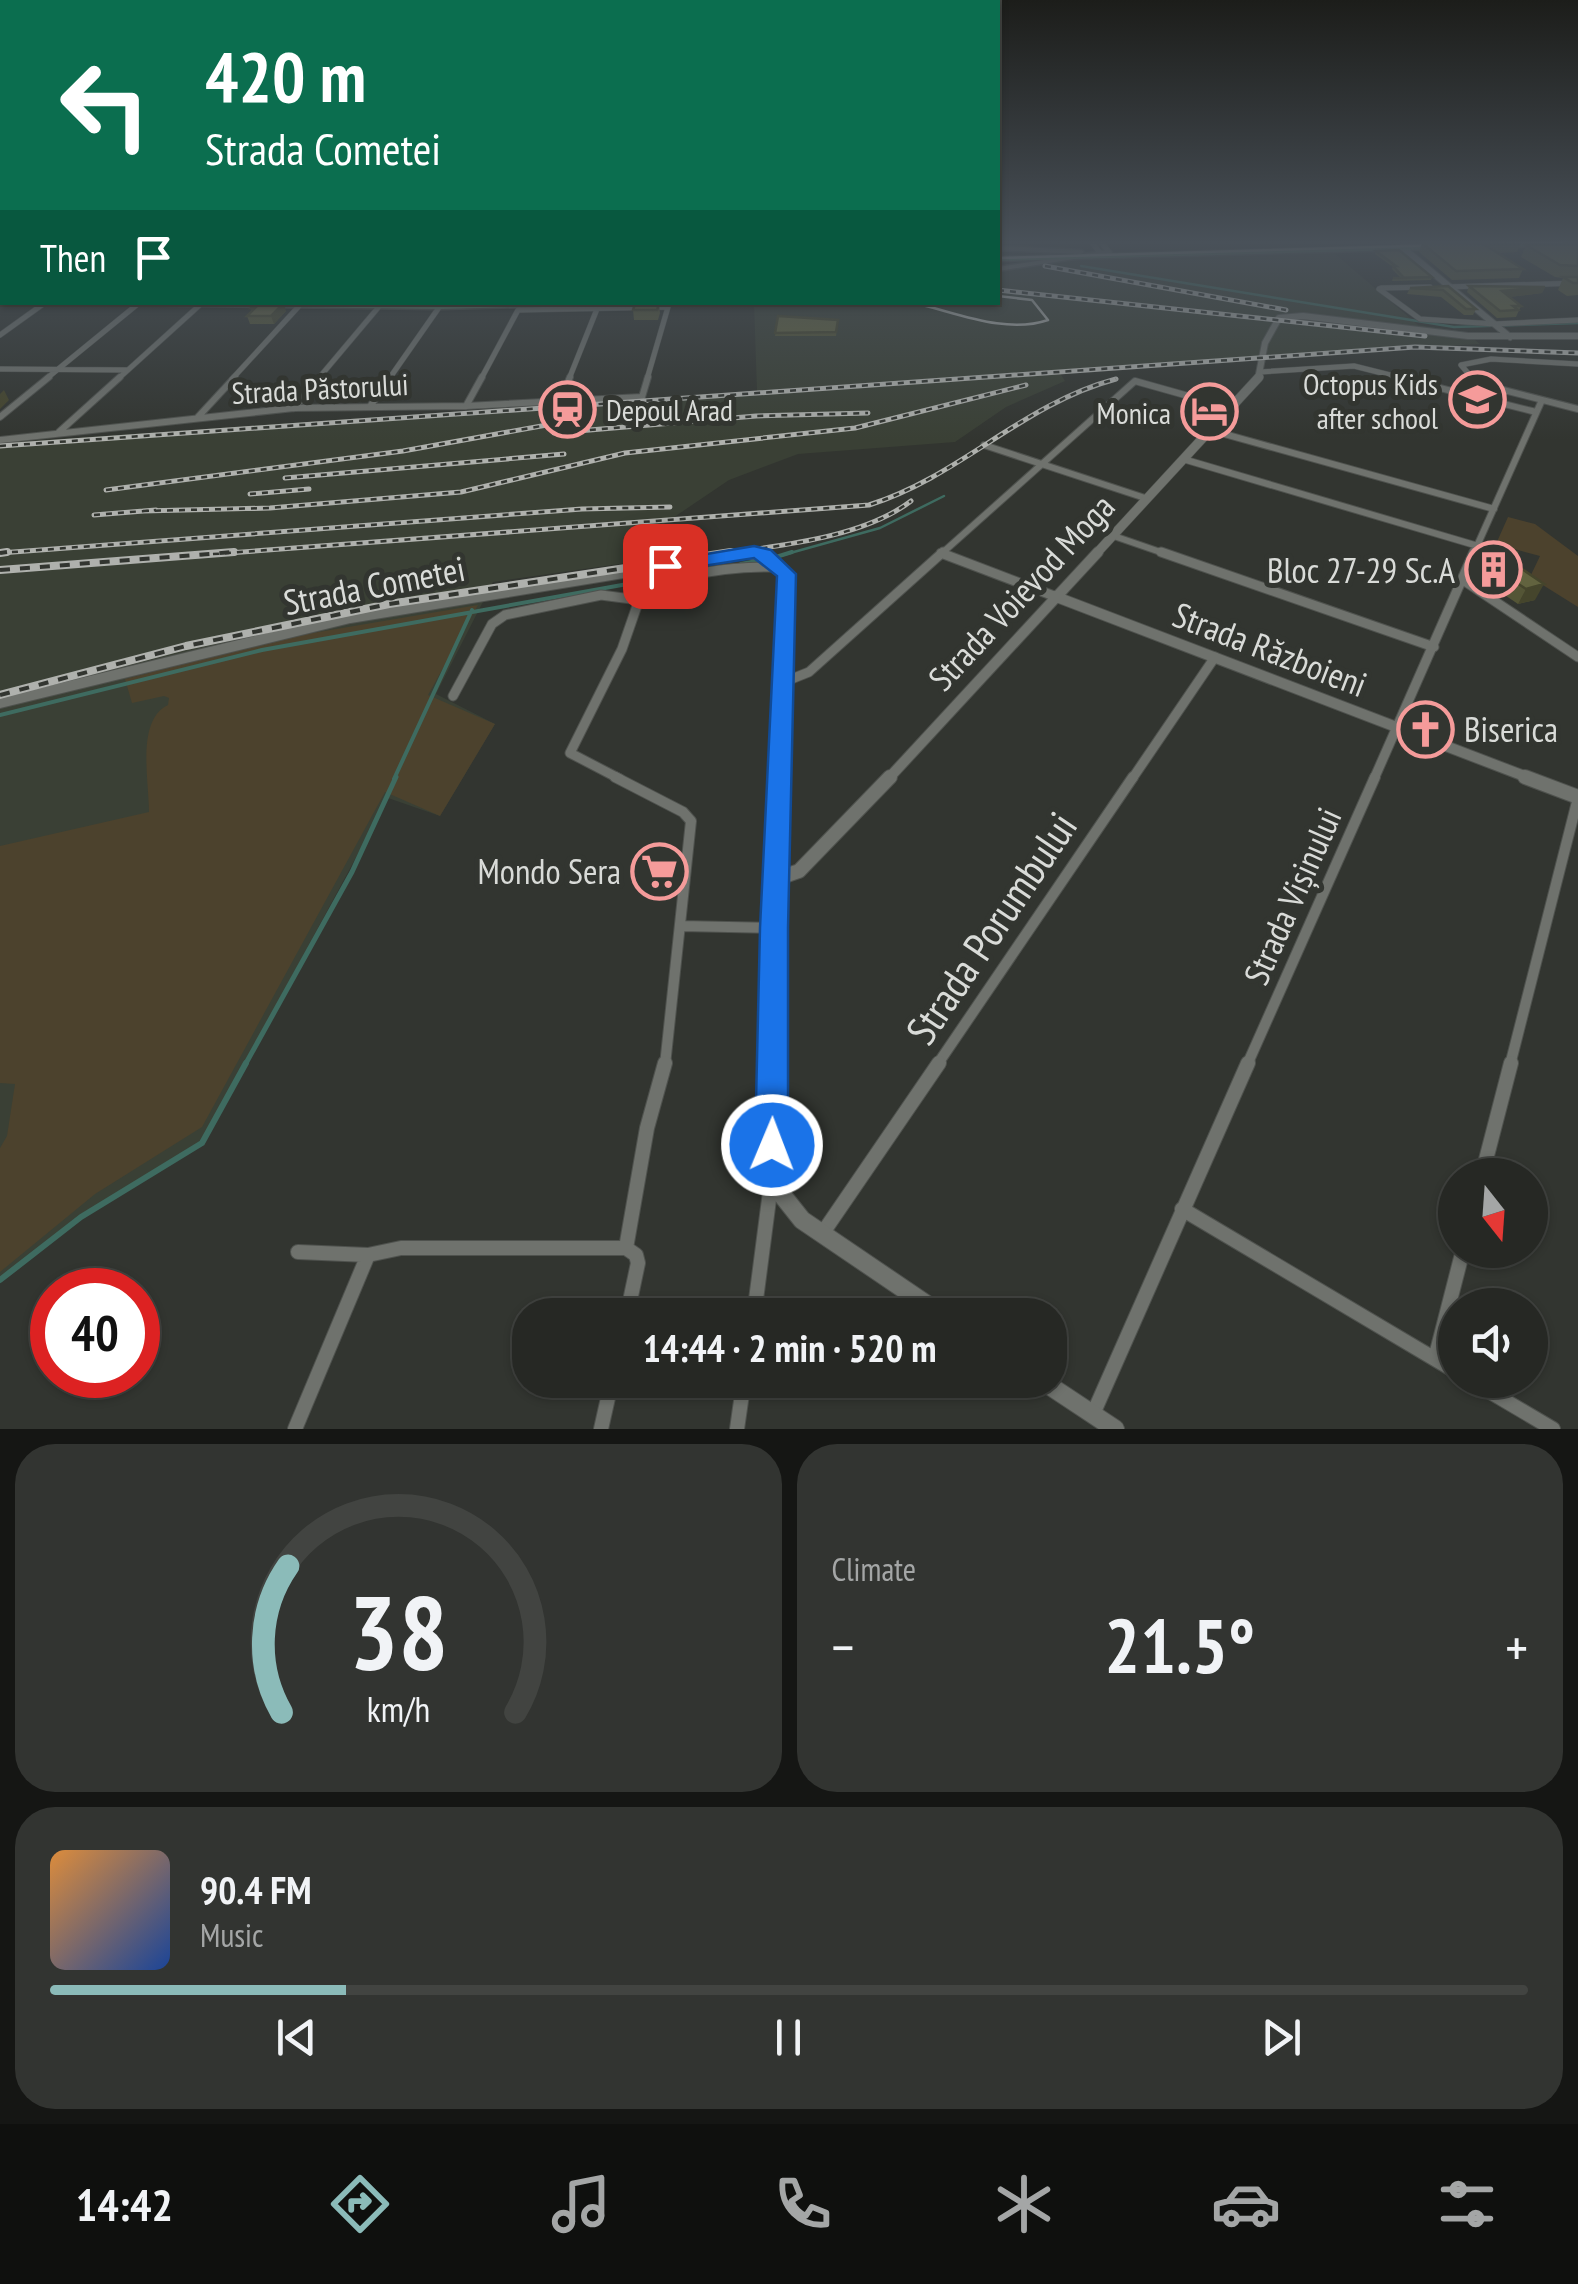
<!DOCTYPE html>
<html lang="en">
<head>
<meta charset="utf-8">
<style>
	body { margin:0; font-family:"PT Sans Narrow",sans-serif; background:#323431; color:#f1f3f6; height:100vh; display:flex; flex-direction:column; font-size:38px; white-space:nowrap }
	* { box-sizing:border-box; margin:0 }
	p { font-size:32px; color:#a4a6a6 }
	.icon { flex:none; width:55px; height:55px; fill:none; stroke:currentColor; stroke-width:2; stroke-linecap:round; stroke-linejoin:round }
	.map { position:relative; height:1429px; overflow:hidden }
	.details { display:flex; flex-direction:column; gap:15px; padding:15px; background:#151614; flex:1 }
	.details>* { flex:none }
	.banner { position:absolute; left:0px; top:0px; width:1000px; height:305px; box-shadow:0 2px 8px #0004,0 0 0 2px #424441; background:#0b6e4f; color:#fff; overflow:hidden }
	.needle { width:65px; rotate:163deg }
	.tools { position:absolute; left:1438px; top:1158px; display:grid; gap:20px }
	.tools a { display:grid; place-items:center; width:110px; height:110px; border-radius:50%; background:#262824; box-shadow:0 2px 8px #0004,0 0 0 2px #424441; font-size:50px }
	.speed { position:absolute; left:30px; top:1268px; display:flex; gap:20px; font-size:50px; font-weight:700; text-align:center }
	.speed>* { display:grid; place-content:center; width:130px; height:130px; border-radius:50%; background:#262824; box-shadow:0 2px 8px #0004,0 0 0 2px #424441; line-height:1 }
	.speed .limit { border:15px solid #d22; background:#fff; color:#111 }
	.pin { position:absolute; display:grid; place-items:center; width:85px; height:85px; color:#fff; margin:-42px; border-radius:20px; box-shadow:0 5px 15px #0006 }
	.me { position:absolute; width:110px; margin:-55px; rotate:1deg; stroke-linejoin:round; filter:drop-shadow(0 0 8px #0008) }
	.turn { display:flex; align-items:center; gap:35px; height:210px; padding:0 40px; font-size:45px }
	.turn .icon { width:130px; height:130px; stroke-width:2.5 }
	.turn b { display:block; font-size:70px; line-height:85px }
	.then { display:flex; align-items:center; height:95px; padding:0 40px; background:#0003; gap:20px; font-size:38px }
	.big { font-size:75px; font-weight:700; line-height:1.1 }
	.details .widget { flex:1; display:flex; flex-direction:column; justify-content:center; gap:15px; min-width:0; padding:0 35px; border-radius:40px; background:#323431 }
	.details .dial { align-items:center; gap:0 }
	.dial svg { height:260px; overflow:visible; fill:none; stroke:#424441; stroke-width:7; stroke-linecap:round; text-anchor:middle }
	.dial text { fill:#f1f3f6; stroke:none }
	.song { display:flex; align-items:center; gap:30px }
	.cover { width:120px; height:120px; border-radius:15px; background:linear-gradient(135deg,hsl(30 70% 55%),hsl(220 70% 35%)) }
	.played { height:10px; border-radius:5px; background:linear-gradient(90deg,#8bbbb9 20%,#424441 20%) }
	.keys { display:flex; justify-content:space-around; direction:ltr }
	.heat { display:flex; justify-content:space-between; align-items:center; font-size:55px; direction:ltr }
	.details .tiles { flex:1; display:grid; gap:15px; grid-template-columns:1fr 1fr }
	.widget:last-child { grid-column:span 2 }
	.trip { position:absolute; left:512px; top:1298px; width:555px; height:100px; border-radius:40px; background:#262824; box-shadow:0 2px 8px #0004,0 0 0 2px #424441; font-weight:700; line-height:100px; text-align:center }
	.dock { display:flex; height:160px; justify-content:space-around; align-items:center; background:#0f100e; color:#a4a6a6 }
	.dock .icon { width:70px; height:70px }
	.dock .active { color:#8bbbb9 }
	.dock b { font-size:45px; color:#f1f3f6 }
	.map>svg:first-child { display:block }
	.built { fill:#3a4035 }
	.green { fill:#4c422d }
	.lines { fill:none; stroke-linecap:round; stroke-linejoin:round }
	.stream-far3 { stroke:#3e6b60; stroke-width:2.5 }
	.stream-far2 { stroke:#3e6b60; stroke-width:4 }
	.stream-far1 { stroke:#3e6b60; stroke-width:5 }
	.stream { stroke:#3e6b60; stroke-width:6 }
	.minor-far4-casing { stroke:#4f524e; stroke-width:6 }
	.minor-far3-casing { stroke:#4f524e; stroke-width:8 }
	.minor-far2-casing { stroke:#4f524e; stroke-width:11 }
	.minor-far1-casing { stroke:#4f524e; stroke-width:12 }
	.minor-casing { stroke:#4f524e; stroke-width:16 }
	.tertiary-far4-casing { stroke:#4f524e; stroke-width:8 }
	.tertiary-far3-casing { stroke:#4f524e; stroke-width:10 }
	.tertiary-far2-casing { stroke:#4f524e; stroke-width:12 }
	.tertiary-far1-casing { stroke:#4f524e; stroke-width:16 }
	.tertiary-casing { stroke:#4f524e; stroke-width:20 }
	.secondary-casing { stroke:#4f524e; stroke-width:3 }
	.primary-casing { stroke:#4f524e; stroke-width:3 }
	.minor-far4 { stroke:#6f726d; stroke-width:5 }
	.minor-far3 { stroke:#6f726d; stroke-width:6 }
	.minor-far2 { stroke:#6f726d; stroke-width:9 }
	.minor-far1 { stroke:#6f726d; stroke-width:10 }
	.minor { stroke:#6f726d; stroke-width:14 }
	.tertiary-far4 { stroke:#6f726d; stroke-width:6 }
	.tertiary-far3 { stroke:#6f726d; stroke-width:9 }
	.tertiary-far2 { stroke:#6f726d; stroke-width:10 }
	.tertiary-far1 { stroke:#6f726d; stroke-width:14 }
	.tertiary { stroke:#6f726d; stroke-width:18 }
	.secondary { fill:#6f726d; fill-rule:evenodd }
	.primary { fill:#61896e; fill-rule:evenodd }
	.tram { stroke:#afb1ad; stroke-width:2.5 }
	.rail-far1-casing { stroke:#afb1ad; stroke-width:5 }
	.rail-casing { stroke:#afb1ad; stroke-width:8 }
	.rail-far1 { stroke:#323530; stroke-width:2.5; stroke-dasharray:6; stroke-linecap:butt }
	.rail { stroke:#323530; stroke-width:4; stroke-dasharray:10; stroke-linecap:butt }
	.wall { fill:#545536 }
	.shaded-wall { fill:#45452c }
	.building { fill:#62633f; stroke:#45452c; stroke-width:2.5 }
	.route { fill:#1a73e8; stroke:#114b97; stroke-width:2.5 }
	.labels { text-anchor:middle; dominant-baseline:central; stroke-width:10; stroke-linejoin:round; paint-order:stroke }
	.far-poi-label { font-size:30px; fill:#d9dbd8; stroke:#323530; text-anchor:end }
	.far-street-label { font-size:30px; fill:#d9dbd8; stroke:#323530 }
	.poi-label { font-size:35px; fill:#d9dbd8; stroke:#323530; text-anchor:end }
	.street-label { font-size:35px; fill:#d9dbd8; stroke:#323530 }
	.near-street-label { font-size:42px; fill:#d9dbd8; stroke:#323530 }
</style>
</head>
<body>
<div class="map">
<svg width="1578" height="1429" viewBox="0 0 1578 1429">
	<rect width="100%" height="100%" fill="#323530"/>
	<path class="built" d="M1334 253 1418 325 1465 332 1480 344 1058 370 1065 381 1006 407 955 442 798 454 729 480 658 528 668 557 493 582 436 694 495 724 440 816 388 798 202 1143 81 1217 0 1280V443L757 391 754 303 998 302V269L1079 259Z"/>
	<path class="green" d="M1508 517 1535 524 1578 556V607L1530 577 1540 556 1496 544Z
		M478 605 428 695 495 724 440 816 385 792 202 1127 95 1194 0 1272V1148L7 1136 15 1084 0 1083V846L149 812C149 780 136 720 168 705L169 698 164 696 132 703 125 679 295 636Z"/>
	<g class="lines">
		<path class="stream-far3" d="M1081 266 1454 327 1578 323
			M783 555 880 528 944 496"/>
		<path class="stream-far2" d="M776 557 792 552
			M741 564 762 560
			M0 715 262 650 683 574
			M394 779 472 610"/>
		<path class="stream-far1" d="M245 1065 352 872 396 777"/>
		<path class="stream" d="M0 1280 81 1217 202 1143 246 1063"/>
		<defs>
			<path id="minor-far4" d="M1090 240 1100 253
				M1099 240 1109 252
				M1446 287 1578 283
				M1381 288 1430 287
				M1379 289 1420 319 1495 324 1578 320
				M0 335 46 302
				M0 369 128 370
				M1260 372 1354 366 1406 379
				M46 379 139 303
				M118 379 202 303
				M232 379 300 305
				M318 379 382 303
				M389 379 440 306
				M481 379 518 310 668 307 647 379
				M569 379 597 309
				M1473 379 1461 365 1491 359 1578 364"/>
			<path id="minor-far3" d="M1396 377 1536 412
				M1471 377 1476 383 1578 409
				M560 402 570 377
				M371 405 391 377
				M466 406 482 377
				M466 406 642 397 648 377
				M294 408 320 377
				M0 417 49 377
				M198 417 235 377
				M1210 430 1494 509
				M59 432 120 377
				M0 440 294 408 466 406
				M984 445 1145 498
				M1183 459 1478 546
				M1111 535 1169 555
				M941 553 946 555
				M940 555 1135 381 1231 408
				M1473 555 1542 400"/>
			<path id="minor-far2" d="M1161 552 1434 647
				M941 553 1054 596
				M1463 580 1578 657
				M784 682 809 672 943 552
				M453 696 492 624 505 615 601 595 639 600C677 570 735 566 782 567
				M620 779 570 753 622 649 639 600
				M1132 779 1215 657
				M1374 779 1474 552"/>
			<path id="minor-far1" d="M615 777 683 812 691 821 665 1065
				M681 926 774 928
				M937 1065 1133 777
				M1247 1065 1375 777
				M1510 1065 1578 798"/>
			<path id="minor" d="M1482 1175 1511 1063
				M1182 1209 1455 1371
				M822 1234 939 1063
				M626 1248 647 1128 665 1063
				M626 1248 636 1255 638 1263 627 1315
				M298 1252 368 1255 401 1248H626
				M754 1315 771 1184
				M1435 1359 1463 1250
				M1470 1380 1553 1429
				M1093 1414 1248 1063
				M295 1429 368 1255
				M601 1429 612 1380
				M737 1429 744 1380"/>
			<path id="tertiary-far4" d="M1403 248 1510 337
				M1258 379 1265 343 1279 318 1303 316 1468 336H1578"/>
			<path id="tertiary-far3" d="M735 555H765
				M1095 555 1259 377"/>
			<path id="tertiary-far2" d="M756 552 774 560 787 577 780 779
				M1054 596 1532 779
				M0 703 350 618 751 552
				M888 779 1098 552"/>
			<path id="tertiary-far1" d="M1525 777 1578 797
				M776 879 799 871 890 777
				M772 1065 780 777"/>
			<path id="tertiary" d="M772 1063 771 1181 802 1220 942 1315
				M1041 1380 1115 1429"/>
			<path id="secondary" d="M998 246 1081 250 1084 252 1081 254 998 250Z
				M1109 250 1112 252 1111 253 998 271V267Z"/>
			<path id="primary" d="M1453 240H1513V242L1578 240V244L1501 247 1498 244 1440 245 1442 247 1438 249 998 261V257L1427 245 1424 243 1428 241Z
				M0 299 2 302H6L0 305Z
				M118 302H613L609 305 440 309 122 305Z"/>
		</defs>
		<use href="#minor-far4" class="minor-far4-casing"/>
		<use href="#minor-far3" class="minor-far3-casing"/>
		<use href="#minor-far2" class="minor-far2-casing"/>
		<use href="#minor-far1" class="minor-far1-casing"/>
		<use href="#minor" class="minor-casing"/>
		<use href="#tertiary-far4" class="tertiary-far4-casing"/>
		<use href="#tertiary-far3" class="tertiary-far3-casing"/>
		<use href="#tertiary-far2" class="tertiary-far2-casing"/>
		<use href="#tertiary-far1" class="tertiary-far1-casing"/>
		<use href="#tertiary" class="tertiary-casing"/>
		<use href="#secondary" class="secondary-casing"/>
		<use href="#primary" class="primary-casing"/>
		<use href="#minor-far4" class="minor-far4"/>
		<use href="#minor-far3" class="minor-far3"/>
		<use href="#minor-far2" class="minor-far2"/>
		<use href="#minor-far1" class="minor-far1"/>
		<use href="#minor" class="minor"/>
		<use href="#tertiary-far4" class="tertiary-far4"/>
		<use href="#tertiary-far3" class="tertiary-far3"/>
		<use href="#tertiary-far2" class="tertiary-far2"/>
		<use href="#tertiary-far1" class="tertiary-far1"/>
		<use href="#tertiary" class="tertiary"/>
		<use href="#secondary" class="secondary"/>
		<use href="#primary" class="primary"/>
		<path class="tram" d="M998 258 1578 241
			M310 302H585
			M910 302C953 311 1004 335 1048 320L1032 300 998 296"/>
		<defs>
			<path id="rail-far1" d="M1045 266 1286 310
				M998 290 1425 336
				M554 433 756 416 868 413
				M0 446 1415 347 1578 353
				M285 478 564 454
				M106 490 403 451 569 421
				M250 494 309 489
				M143 511 270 508 461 492 625 453 855 428 1026 385
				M94 515 156 510
				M0 553 582 509 670 507
				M201 555 869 505C961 476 1022 404 1116 379
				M714 555C775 546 861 539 911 501"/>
			<path id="rail" d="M0 553 7 552
				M0 570 234 552
				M0 695 186 646 389 604 731 552"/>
		</defs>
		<use href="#rail-far1" class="rail-far1-casing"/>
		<use href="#rail" class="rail-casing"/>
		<use href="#rail-far1" class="rail-far1"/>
		<use href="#rail" class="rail"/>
	</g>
	<path class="wall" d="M1344 240H1390L1389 242Z
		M1564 240H1578V295L1567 296 1558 290 1563 278 1555 277 1521 257 1526 245 1562 244Z
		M1422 243 1521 244 1517 252 1498 253 1523 269 1519 278 1452 280 1419 252Z
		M1376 251 1432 277 1431 280 1392 281 1393 278H1401L1392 269 1393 267 1375 254Z
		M1448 286 1476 309 1473 315H1464L1441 297 1407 294 1410 288Z
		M1469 286 1545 287 1542 293 1509 297 1521 306 1516 317 1497 318 1467 292Z
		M659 304 660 313 658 320H634L633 310Z
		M251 308 286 311 274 324H250L247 316 252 311Z
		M778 316 838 320 836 336H775Z
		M1491 545 1510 572 1522 569 1535 600 1518 604 1478 577Z"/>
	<path class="shaded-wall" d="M1545 287 1542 293 1500 298 1502 291Z
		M284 303 286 311 274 324 271 316Z
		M4 390 9 400 0 409V394Z
		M1544 584 1535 600 1518 604 1526 589Z"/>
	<path class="building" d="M1422 243 1521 244 1485 245 1523 269 1456 271Z
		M1578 244V266L1560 265 1526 245Z
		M1399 250 1432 277 1393 278H1404L1393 266H1396L1376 251Z
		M2 253V281H0V254Z
		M1563 277H1578V283H1573Z
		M1448 286 1476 309H1466L1443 290 1410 288Z
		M1469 286 1545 287 1502 291 1521 306H1513L1518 310 1500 311Z
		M257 302H259L284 303 271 316H247L255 308H251Z
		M635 304H659L657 310H633Z
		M778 316 838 320 836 332 775 333Z
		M1491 545 1517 552 1510 572 1522 569 1544 584 1526 589 1485 562Z"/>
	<linearGradient id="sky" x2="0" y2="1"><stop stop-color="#1c1d1a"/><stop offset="0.55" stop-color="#495159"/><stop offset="1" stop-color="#495159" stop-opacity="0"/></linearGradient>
	<rect width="1578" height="440" fill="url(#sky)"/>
	<path class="route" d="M754 546 771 550 796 574 788 928V1145L783 1156 772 1161 760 1156 755 1145 760 928 777 576 754 558 665 572 655 566 665 561Z"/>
	<defs>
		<symbol id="school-ring" viewBox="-11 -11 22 22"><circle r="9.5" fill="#323530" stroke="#f59b9a" stroke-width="1.5"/><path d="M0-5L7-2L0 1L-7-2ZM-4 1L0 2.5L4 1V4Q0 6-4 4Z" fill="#f59b9a"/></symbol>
		<symbol id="station-ring" viewBox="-11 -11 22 22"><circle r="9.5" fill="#323530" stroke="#f59b9a" stroke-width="1.5"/><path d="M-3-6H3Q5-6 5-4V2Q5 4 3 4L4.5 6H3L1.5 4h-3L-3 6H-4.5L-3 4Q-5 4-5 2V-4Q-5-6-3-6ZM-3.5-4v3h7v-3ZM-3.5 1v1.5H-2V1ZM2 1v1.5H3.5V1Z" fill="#f59b9a"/></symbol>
		<symbol id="hotel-ring" viewBox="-11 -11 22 22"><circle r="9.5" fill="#323530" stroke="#f59b9a" stroke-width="1.5"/><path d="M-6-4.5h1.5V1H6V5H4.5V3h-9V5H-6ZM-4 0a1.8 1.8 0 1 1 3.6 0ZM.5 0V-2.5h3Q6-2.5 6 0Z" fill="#f59b9a"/></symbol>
		<symbol id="building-ring" viewBox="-11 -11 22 22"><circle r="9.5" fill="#323530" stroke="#f59b9a" stroke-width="1.5"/><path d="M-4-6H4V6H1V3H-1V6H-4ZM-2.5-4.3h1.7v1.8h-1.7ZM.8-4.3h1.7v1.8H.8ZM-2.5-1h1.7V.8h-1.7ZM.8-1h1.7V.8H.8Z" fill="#f59b9a"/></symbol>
		<symbol id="church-ring" viewBox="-11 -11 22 22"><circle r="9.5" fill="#323530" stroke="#f59b9a" stroke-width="1.5"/><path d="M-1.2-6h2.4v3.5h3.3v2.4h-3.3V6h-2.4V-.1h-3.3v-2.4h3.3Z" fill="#f59b9a"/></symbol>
		<symbol id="supermarket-ring" viewBox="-11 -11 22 22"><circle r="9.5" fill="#323530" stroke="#f59b9a" stroke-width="1.5"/><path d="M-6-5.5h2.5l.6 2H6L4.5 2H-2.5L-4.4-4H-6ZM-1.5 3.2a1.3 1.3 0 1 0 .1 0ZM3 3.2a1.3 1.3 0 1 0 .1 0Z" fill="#f59b9a"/></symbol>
	</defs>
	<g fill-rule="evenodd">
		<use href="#school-ring" x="1446" y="368" width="63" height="63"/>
		<use href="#station-ring" x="536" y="378" width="63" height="63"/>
		<use href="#hotel-ring" x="1178" y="380" width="63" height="63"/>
		<use href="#building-ring" x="1462" y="538" width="63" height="63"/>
		<use href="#church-ring" x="1394" y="698" width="63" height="63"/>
		<use href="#supermarket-ring" x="628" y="840" width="63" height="63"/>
	</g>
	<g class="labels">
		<g class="far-poi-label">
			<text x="1438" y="383">Octopus Kids<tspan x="1438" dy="34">after school</tspan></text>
			<text x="606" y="409" text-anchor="start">Depoul Arad</text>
			<text x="1171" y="412">Monica</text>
		</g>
		<g class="far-street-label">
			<text transform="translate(320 388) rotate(-3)">Strada Păstorului</text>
		</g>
		<g class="poi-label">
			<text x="1455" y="570">Bloc 27-29 Sc.A</text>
			<text x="1464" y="729" text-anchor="start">Biserica</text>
			<text x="621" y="871">Mondo Sera</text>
		</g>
		<g class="street-label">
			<text transform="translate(374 585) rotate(-11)">Strada Cometei</text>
			<text transform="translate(1021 592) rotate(-47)">Strada Voievod Moga</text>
			<text transform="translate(1270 649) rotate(21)">Strada Războieni</text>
			<text transform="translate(1292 896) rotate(-66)">Strada Vișinului</text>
		</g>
		<g class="near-street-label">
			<text transform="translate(991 928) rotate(-56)">Strada Porumbului</text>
		</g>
	</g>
</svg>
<div class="tools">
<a><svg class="needle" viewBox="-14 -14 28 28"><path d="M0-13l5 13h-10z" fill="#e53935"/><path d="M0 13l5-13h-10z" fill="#a4a6a6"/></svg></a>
<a><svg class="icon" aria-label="sound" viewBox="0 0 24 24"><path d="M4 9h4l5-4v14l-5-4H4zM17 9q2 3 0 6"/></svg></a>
</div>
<div class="speed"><div class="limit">40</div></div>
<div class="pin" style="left:665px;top:566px;background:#d93025"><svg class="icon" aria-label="arrive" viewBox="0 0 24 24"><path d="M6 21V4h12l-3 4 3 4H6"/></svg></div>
<svg class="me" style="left:772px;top:1145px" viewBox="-20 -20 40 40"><circle r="17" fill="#1a73e8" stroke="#fff" stroke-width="3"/><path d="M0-11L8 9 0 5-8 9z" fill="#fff"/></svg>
<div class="trip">14:44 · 2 min · 520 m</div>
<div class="banner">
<div class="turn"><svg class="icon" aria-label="left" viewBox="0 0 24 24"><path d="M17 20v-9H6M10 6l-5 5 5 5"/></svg><div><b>420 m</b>Strada Cometei</div></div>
<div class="then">Then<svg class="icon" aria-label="arrive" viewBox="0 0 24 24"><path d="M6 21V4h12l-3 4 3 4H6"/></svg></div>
</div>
</div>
<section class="details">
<div class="tiles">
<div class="widget dial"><svg viewBox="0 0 100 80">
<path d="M14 69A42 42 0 1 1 86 69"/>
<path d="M14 69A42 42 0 0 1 16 24" stroke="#8bbbb9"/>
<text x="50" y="56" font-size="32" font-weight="700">38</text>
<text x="50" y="72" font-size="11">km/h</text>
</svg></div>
<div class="widget"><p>Climate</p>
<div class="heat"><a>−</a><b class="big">21.5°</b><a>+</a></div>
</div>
<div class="widget">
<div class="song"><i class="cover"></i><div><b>90.4 FM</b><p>Music</p></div></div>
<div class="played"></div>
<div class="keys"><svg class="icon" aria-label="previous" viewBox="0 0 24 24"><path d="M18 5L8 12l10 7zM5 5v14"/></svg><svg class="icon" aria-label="pause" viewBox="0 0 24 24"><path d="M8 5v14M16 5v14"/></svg><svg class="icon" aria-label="next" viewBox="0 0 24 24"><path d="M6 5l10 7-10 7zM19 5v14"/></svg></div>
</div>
</div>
</section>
<nav class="dock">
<b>14:42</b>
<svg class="icon active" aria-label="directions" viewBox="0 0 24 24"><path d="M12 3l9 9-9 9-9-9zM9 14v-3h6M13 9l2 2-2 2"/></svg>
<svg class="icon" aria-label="music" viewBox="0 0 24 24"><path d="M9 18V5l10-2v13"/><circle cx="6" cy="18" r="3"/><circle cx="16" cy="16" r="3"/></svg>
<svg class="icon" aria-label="phone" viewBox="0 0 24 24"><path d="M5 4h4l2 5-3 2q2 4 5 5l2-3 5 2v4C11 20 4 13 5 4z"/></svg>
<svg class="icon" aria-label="climate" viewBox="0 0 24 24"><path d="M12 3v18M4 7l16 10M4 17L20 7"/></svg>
<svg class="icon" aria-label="car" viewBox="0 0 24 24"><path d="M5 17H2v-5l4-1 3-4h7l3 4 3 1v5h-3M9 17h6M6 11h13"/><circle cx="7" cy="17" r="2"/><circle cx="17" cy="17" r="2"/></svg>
<svg class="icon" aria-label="filters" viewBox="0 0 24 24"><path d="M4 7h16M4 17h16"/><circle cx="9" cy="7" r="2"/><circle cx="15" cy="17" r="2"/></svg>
</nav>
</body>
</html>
